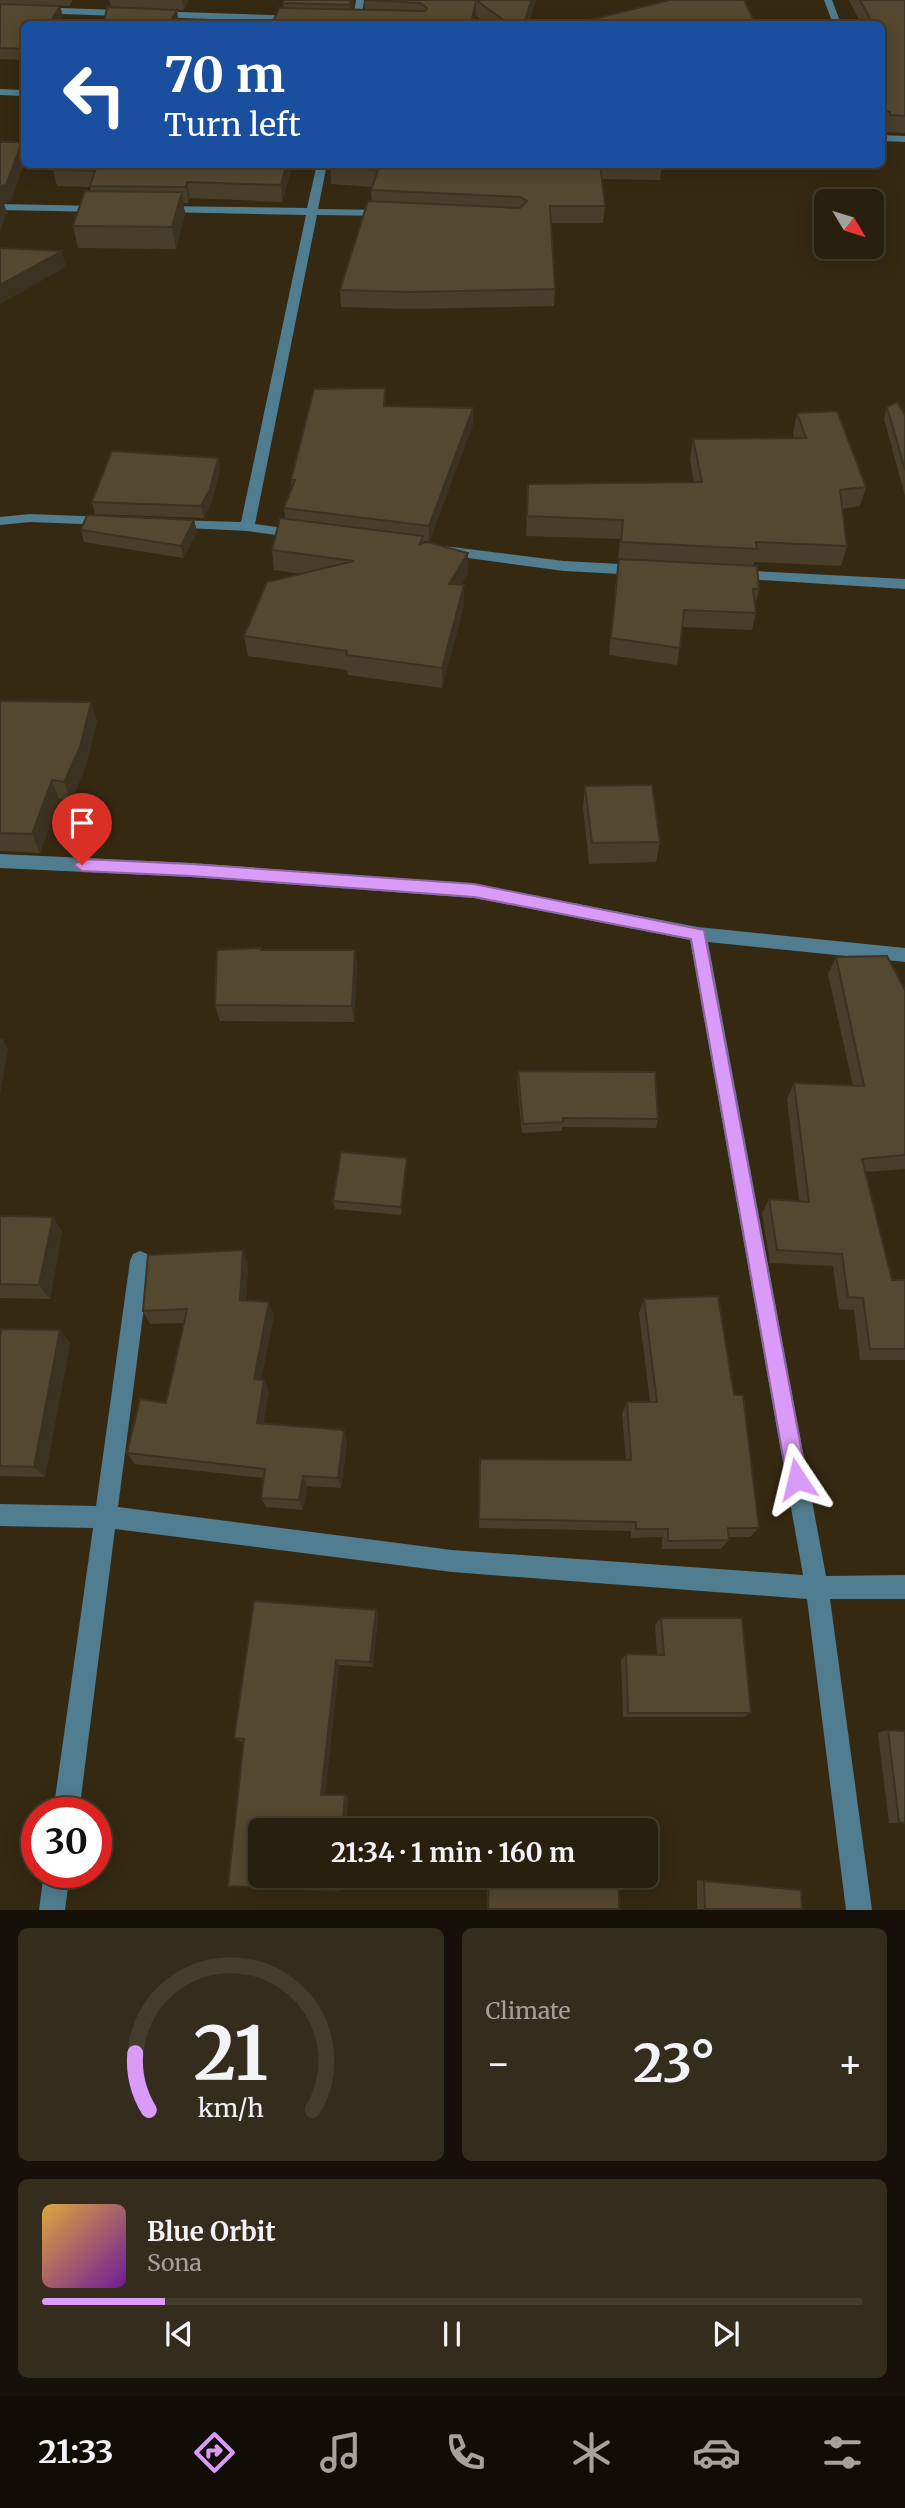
<!DOCTYPE html>
<html lang="en">
<head>
<meta charset="utf-8">
<style>
	body { margin:0; font-family:Merriweather,serif; background:#342c1c; color:#f1f3f6; height:100vh; display:flex; flex-direction:column; font-size:26px; white-space:nowrap }
	* { box-sizing:border-box; margin:0 }
	p { font-size:23px; color:#a5a29e }
	.icon { flex:none; width:38px; height:38px; fill:none; stroke:currentColor; stroke-width:2; stroke-linecap:round; stroke-linejoin:round }
	.map { position:relative; height:1910px; overflow:hidden }
	.side { display:flex; flex-direction:column; gap:18px; padding:18px; background:#161108; flex:1 }
	.side>* { flex:none }
	.guide { position:absolute; left:21px; top:21px; width:864px; height:147px; border-radius:10px; box-shadow:0 4px 18px #0003,0 0 0 2px #443d2e; background:#1a4fa0; color:#fff; overflow:hidden }
	.needle { width:46px; rotate:128deg }
	.tools { position:absolute; left:814px; top:189px; display:grid; gap:14px }
	.tools a { display:grid; place-items:center; width:70px; height:70px; border-radius:10px; background:#281f0e; box-shadow:0 4px 18px #0003,0 0 0 2px #443d2e; font-size:35px }
	.speed { position:absolute; left:21px; top:1797px; display:flex; gap:14px; font-size:35px; font-weight:700; text-align:center }
	.speed>* { display:grid; place-content:center; width:91px; height:91px; border-radius:50%; background:#281f0e; box-shadow:0 4px 18px #0003,0 0 0 2px #443d2e; line-height:1 }
	.speed .limit { border:10px solid #d22; background:#fff; color:#111 }
	.pin { position:absolute; display:grid; place-items:center; width:60px; height:60px; color:#fff; margin:-72px -30px; border-radius:50% 50% 50% 0; rotate:-45deg; box-shadow:0 0 7px #0007 }
	.pin .icon { rotate:45deg }
	.me { position:absolute; width:77px; margin:-38px; rotate:350deg; stroke-linejoin:round; filter:drop-shadow(0 0 5px #0008) }
	.turn { display:flex; align-items:center; gap:24px; height:147px; padding:0 28px; font-size:32px }
	.turn .icon { width:91px; height:91px; stroke-width:2.5 }
	.turn b { display:block; font-size:49px; line-height:60px }
	.big { font-size:52px; font-weight:700; line-height:1.1 }
	.side .tile { flex:1; display:flex; flex-direction:column; justify-content:center; gap:10px; min-width:0; padding:0 24px; border-radius:10px; background:#342c1c }
	.side .dial { align-items:center; gap:0 }
	.dial svg { height:182px; overflow:visible; fill:none; stroke:#443d2e; stroke-width:7; stroke-linecap:round; text-anchor:middle }
	.dial text { fill:#f1f3f6; stroke:none }
	.song { display:flex; align-items:center; gap:21px }
	.cover { width:84px; height:84px; border-radius:10px; background:linear-gradient(135deg,hsl(40 70% 55%),hsl(280 70% 35%)) }
	.played { height:7px; border-radius:4px; background:linear-gradient(90deg,#da9af7 15%,#443d2e 15%) }
	.keys { display:flex; justify-content:space-around; direction:ltr }
	.heat { display:flex; justify-content:space-between; align-items:center; font-size:38px; direction:ltr }
	.side .tiles { flex:1; display:grid; gap:18px; grid-template-columns:1fr 1fr }
	.tile:last-child { grid-column:span 2 }
	.trip { position:absolute; left:248px; top:1818px; width:410px; height:70px; border-radius:10px; background:#281f0e; box-shadow:0 4px 18px #0003,0 0 0 2px #443d2e; font-weight:700; line-height:70px; text-align:center }
	.menu { display:flex; height:112px; justify-content:space-around; align-items:center; background:#100c06; color:#a5a29e }
	.menu .icon { width:49px; height:49px }
	.menu .current { color:#da9af7 }
	.menu b { font-size:32px; color:#f1f3f6 }
	.map>svg:first-child { display:block }
	.lines { fill:none; stroke-linecap:round; stroke-linejoin:round }
	.minor { fill:#507d90; fill-rule:evenodd }
	.wall { fill:#493e29 }
	.shaded-wall { fill:#3c3222 }
	.building { fill:#554830; stroke:#3c3222; stroke-width:2 }
	.route { fill:#da9af7; stroke:#8e64a1; stroke-width:2 }
</style>
</head>
<body>
<div class="map">
<svg width="905" height="1910" viewBox="0 0 905 1910">
	<rect width="100%" height="100%" fill="#352912"/>
	<g class="lines">
		<path class="minor" d="M356 0H364L361 24H352Z
			M824 0H832L841 24H833Z
			M0 6 297 16 302 19 297 22 0 12Z
			M0 89 24 90V96L0 95Z
			M882 135 905 136V142L882 141Z
			M317 164H327L318 209 388 210 393 213 388 216 317 215 255 524 298 530 305 534 298 538 247 531 168 527 166 524 173 520 241 522 306 215 161 212 156 209 161 206 307 208Z
			M0 204 101 206 106 209 101 212 0 210Z
			M30 514 106 517 113 521 106 525 30 522 0 525V517Z
			M444 546 564 561 639 565 646 570 639 575 564 571 439 554V548Z
			M734 570 905 579V589L729 578V572Z
			M0 854 191 863 474 884 698 927 905 948V962L708 942 826 1576 905 1575V1599H830L872 1910H846L807 1599 452 1572 115 1529 79 1813H53L93 1528 0 1526V1504L96 1506 130 1261 133 1254 140 1251 147 1254 150 1261 118 1507 452 1550 803 1575 690 940 474 898 191 877 0 868Z
			M44 1872H70L65 1910H39Z"/>
	</g>
	<path class="wall" d="M0 0H73L69 6 45 5 60 6 63 17 24 24V60L0 59Z
		M109 0H189L184 10H177L178 21 111 7Z
		M284 0H353L352 10H365L364 0H536L528 24H487L476 16 284 9 283 3Z
		M849 0H905V133L886 132V128H882V24H861Z
		M293 164 282 202 190 198 188 203H183L185 214 176 249 78 248 73 226 91 192 90 187 57 186 53 169Z
		M330 164H662L660 180 602 179 605 206 603 223H551L555 289 554 306 409 309 341 307 340 290 372 201 371 190 373 187 331 184Z
		M386 406 473 408V424L429 542 423 541V543L468 553V573L461 585 464 605 442 688 348 675 347 670 248 656 244 636 302 574 274 570 272 550 285 519 284 508 292 488 291 480Z
		M887 407 905 415V496L884 419Z
		M797 413 866 487 860 506 842 509 847 546 841 566 754 562 753 566 759 589 755 605 756 613 752 630 682 627 677 665 609 655 620 539 526 536 528 484 694 482 690 459 693 439 794 438 793 433Z
		M218 458 220 470 212 501 204 518 95 514 92 502Z
		M194 520 197 532 183 558 84 542 81 530Z
		M0 701 91 702 97 722 86 766 71 801 59 799 40 853 0 851Z
		M585 786 660 842 656 862 589 864 583 807Z
		M355 950 357 967 354 1022 220 1021 215 1005Z
		M836 957 905 990V1169L865 1172 892 1280H905V1360H860L854 1310 839 1309 833 1266 770 1263 762 1213 769 1199 799 1201 787 1099 794 1083 853 1086 828 974Z
		M518 1071 658 1119 656 1128 562 1127V1131L522 1133 517 1081Z
		M407 1158V1167L401 1215 335 1209 333 1201Z
		M0 1216 53 1217 62 1232 50 1299 0 1298Z
		M243 1250 248 1265 246 1300 269 1302 274 1316 261 1380H264L269 1392 263 1423 344 1430 347 1441 341 1488 307 1486 303 1510 266 1507 261 1498 264 1478 135 1464 127 1453 166 1403 184 1323 150 1324 143 1311Z
		M644 1299 734 1395 759 1528 750 1537H729V1540L721 1549H662V1537L631 1538V1531L479 1528 480 1459 626 1460 622 1414 627 1402H650L639 1313Z
		M60 1330 70 1343 45 1477 0 1476V1337Z
		M254 1601 376 1610 378 1616 373 1667 339 1665 325 1795H345L348 1797 346 1830H261V1876H342L341 1889 338 1891 228 1886 244 1742 240 1741 234 1738Z
		M661 1618 751 1713 743 1717H623L621 1660 626 1654 657 1655 655 1625Z
		M888 1730 905 1731V1823H889L878 1733Z
		M487 1876H619V1909H487Z
		M697 1880 801 1890 802 1909H697Z"/>
	<path class="shaded-wall" d="M182 0H189L184 10Z
		M351 0H353L351 16 350 5Z
		M476 0V16L474 24H471Z
		M531 0H536L528 24H524Z
		M60 6 63 17 58 24H49Z
		M177 10 178 21 176 24H169Z
		M22 142 24 151V164L11 201 4 203 7 213 0 231V186Z
		M287 164H293L282 202 281 185Z
		M187 182 190 198 188 203 186 187Z
		M182 192 185 214 176 249 172 227Z
		M62 251 66 267 0 304V285Z
		M473 408V424L429 542V526Z
		M218 458 220 470 212 501 204 518 201 506Z
		M194 520 197 532 183 558 181 546Z
		M468 553V573L449 604V584Z
		M464 585V605L442 688V668Z
		M91 702 97 722 86 766 71 801 64 782Z
		M52 780 59 799 40 853 32 834Z
		M355 950 357 967 354 1022 352 1006Z
		M3 1040 8 1049 0 1095V1056Z
		M407 1158V1167L401 1215V1207Z
		M53 1217 62 1232 50 1299 39 1285Z
		M243 1250 248 1265 246 1313 240 1300Z
		M269 1302 274 1316 259 1391 254 1379Z
		M60 1330 70 1343 45 1477 34 1467Z
		M264 1380 269 1392 262 1434 257 1423Z
		M344 1430 347 1441 341 1488 338 1478Z
		M303 1476 307 1486 303 1510 299 1500Z
		M376 1610 378 1616 373 1667 370 1662Z
		M336 1660 339 1665 325 1796 321 1795Z
		M345 1795 348 1797 346 1830H342Z
		M339 1876H342L341 1889 338 1891Z"/>
	<path class="building" d="M284 0H351L350 5 283 3Z
		M364 0H531L524 24H509L476 0 471 24H272L279 8 425 11 427 8 420 3Z
		M670 0H744L756 24H573Z
		M860 0H905V116L890 115V112L882 111V24H873Z
		M0 4 60 6 49 24H24V49L0 48Z
		M107 7 177 10 169 24H104Z
		M0 142H22L6 185 0 186Z
		M55 164H287L281 185 187 182 186 187 90 186 95 171 53 169Z
		M330 164H600L605 206H550L555 289 409 292 340 290 368 201 520 208 527 201 520 197 371 190 378 170 330 167Z
		M85 191 182 192 172 227 73 226Z
		M0 248 62 251 0 285Z
		M385 388 384 406 473 408 429 526 284 508 295 480H291L314 389Z
		M897 402 905 415V470L887 407Z
		M837 411 866 487 840 490 847 546 756 542 757 549 621 542 623 520 527 516 528 484 702 482 693 439 806 438 797 413Z
		M112 451 218 458 210 489 201 506 92 502Z
		M87 515 194 520 181 546 81 530Z
		M280 518 423 536 420 544 427 542 468 553 449 584 464 585 442 668 346 655 347 651 244 636 267 582 354 561 272 550Z
		M619 559 757 566 759 589H753L756 613 684 610 680 648 611 638Z
		M0 701 91 702 80 747 64 782 52 780 32 834 0 833Z
		M652 785 660 842 592 843 585 786Z
		M261 948V950H355L352 1006 215 1005 217 950Z
		M887 956 905 990V1155L862 1159 892 1280H905V1349H870L863 1298 848 1297 842 1254 777 1250 769 1199 809 1202 794 1083 864 1086 836 957Z
		M0 1040H3L0 1056Z
		M518 1071 655 1072 658 1119 563 1118V1122L523 1124Z
		M341 1152 407 1158 401 1207 333 1201Z
		M0 1216 53 1217 39 1285 0 1284Z
		M243 1250 240 1300 269 1302 254 1379 264 1380 257 1423 344 1430 338 1478 303 1476 299 1500 261 1498 265 1469 127 1453 140 1399 166 1403 187 1309 143 1311 148 1255Z
		M718 1296 734 1395H743L759 1528H728L729 1540 668 1541V1529H636V1522L479 1519 480 1459 631 1460 627 1402H657L644 1299Z
		M2 1329 60 1330 34 1467 0 1466V1337Z
		M254 1601 376 1610 370 1662 336 1660 321 1795H345L342 1830H261V1876H339L338 1891 228 1886 244 1739 234 1738Z
		M661 1618H742L751 1713H628L626 1654 664 1655Z
		M888 1730 905 1731V1823L899 1822Z
		M489 1876H619V1909H488Z
		M704 1881 801 1890 802 1909H705Z"/>
	<path class="route" d="M82 859 191 864 474 884 704 930 807 1479 804 1486 797 1489 790 1486 787 1479 691 939 474 897 191 876 82 871 74 865Z"/>
</svg>
<div class="tools">
<a><svg class="needle" viewBox="-14 -14 28 28"><path d="M0-13l5 13h-10z" fill="#e53935"/><path d="M0 13l5-13h-10z" fill="#a5a29e"/></svg></a>
</div>
<div class="speed"><div class="limit">30</div></div>
<div class="pin" style="left:82px;top:865px;background:#d93025"><svg class="icon" aria-label="arrive" viewBox="0 0 24 24"><path d="M6 21V4h12l-3 4 3 4H6"/></svg></div>
<svg class="me" style="left:797px;top:1479px" viewBox="-20 -20 40 40"><path d="M0-17L14 15 0 8-14 15z" fill="#da9af7" stroke="#fff" stroke-width="4"/></svg>
<div class="trip">21:34 · 1 min · 160 m</div>
<div class="guide">
<div class="turn"><svg class="icon" aria-label="left" viewBox="0 0 24 24"><path d="M17 20v-9H6M10 6l-5 5 5 5"/></svg><div><b>70 m</b>Turn left</div></div>
</div>
</div>
<section class="side">
<div class="tiles">
<div class="tile dial"><svg viewBox="0 0 100 80">
<path d="M14 69A42 42 0 1 1 86 69"/>
<path d="M14 69A42 42 0 0 1 8 44" stroke="#da9af7"/>
<text x="50" y="56" font-size="32" font-weight="700">21</text>
<text x="50" y="72" font-size="11">km/h</text>
</svg></div>
<div class="tile"><p>Climate</p>
<div class="heat"><a>−</a><b class="big">23°</b><a>+</a></div>
</div>
<div class="tile">
<div class="song"><i class="cover"></i><div><b>Blue Orbit</b><p>Sona</p></div></div>
<div class="played"></div>
<div class="keys"><svg class="icon" aria-label="previous" viewBox="0 0 24 24"><path d="M18 5L8 12l10 7zM5 5v14"/></svg><svg class="icon" aria-label="pause" viewBox="0 0 24 24"><path d="M8 5v14M16 5v14"/></svg><svg class="icon" aria-label="next" viewBox="0 0 24 24"><path d="M6 5l10 7-10 7zM19 5v14"/></svg></div>
</div>
</div>
</section>
<nav class="menu">
<b>21:33</b>
<svg class="icon current" aria-label="directions" viewBox="0 0 24 24"><path d="M12 3l9 9-9 9-9-9zM9 14v-3h6M13 9l2 2-2 2"/></svg>
<svg class="icon" aria-label="music" viewBox="0 0 24 24"><path d="M9 18V5l10-2v13"/><circle cx="6" cy="18" r="3"/><circle cx="16" cy="16" r="3"/></svg>
<svg class="icon" aria-label="phone" viewBox="0 0 24 24"><path d="M5 4h4l2 5-3 2q2 4 5 5l2-3 5 2v4C11 20 4 13 5 4z"/></svg>
<svg class="icon" aria-label="climate" viewBox="0 0 24 24"><path d="M12 3v18M4 7l16 10M4 17L20 7"/></svg>
<svg class="icon" aria-label="car" viewBox="0 0 24 24"><path d="M5 17H2v-5l4-1 3-4h7l3 4 3 1v5h-3M9 17h6M6 11h13"/><circle cx="7" cy="17" r="2"/><circle cx="17" cy="17" r="2"/></svg>
<svg class="icon" aria-label="filters" viewBox="0 0 24 24"><path d="M4 7h16M4 17h16"/><circle cx="9" cy="7" r="2"/><circle cx="15" cy="17" r="2"/></svg>
</nav>
</body>
</html>
